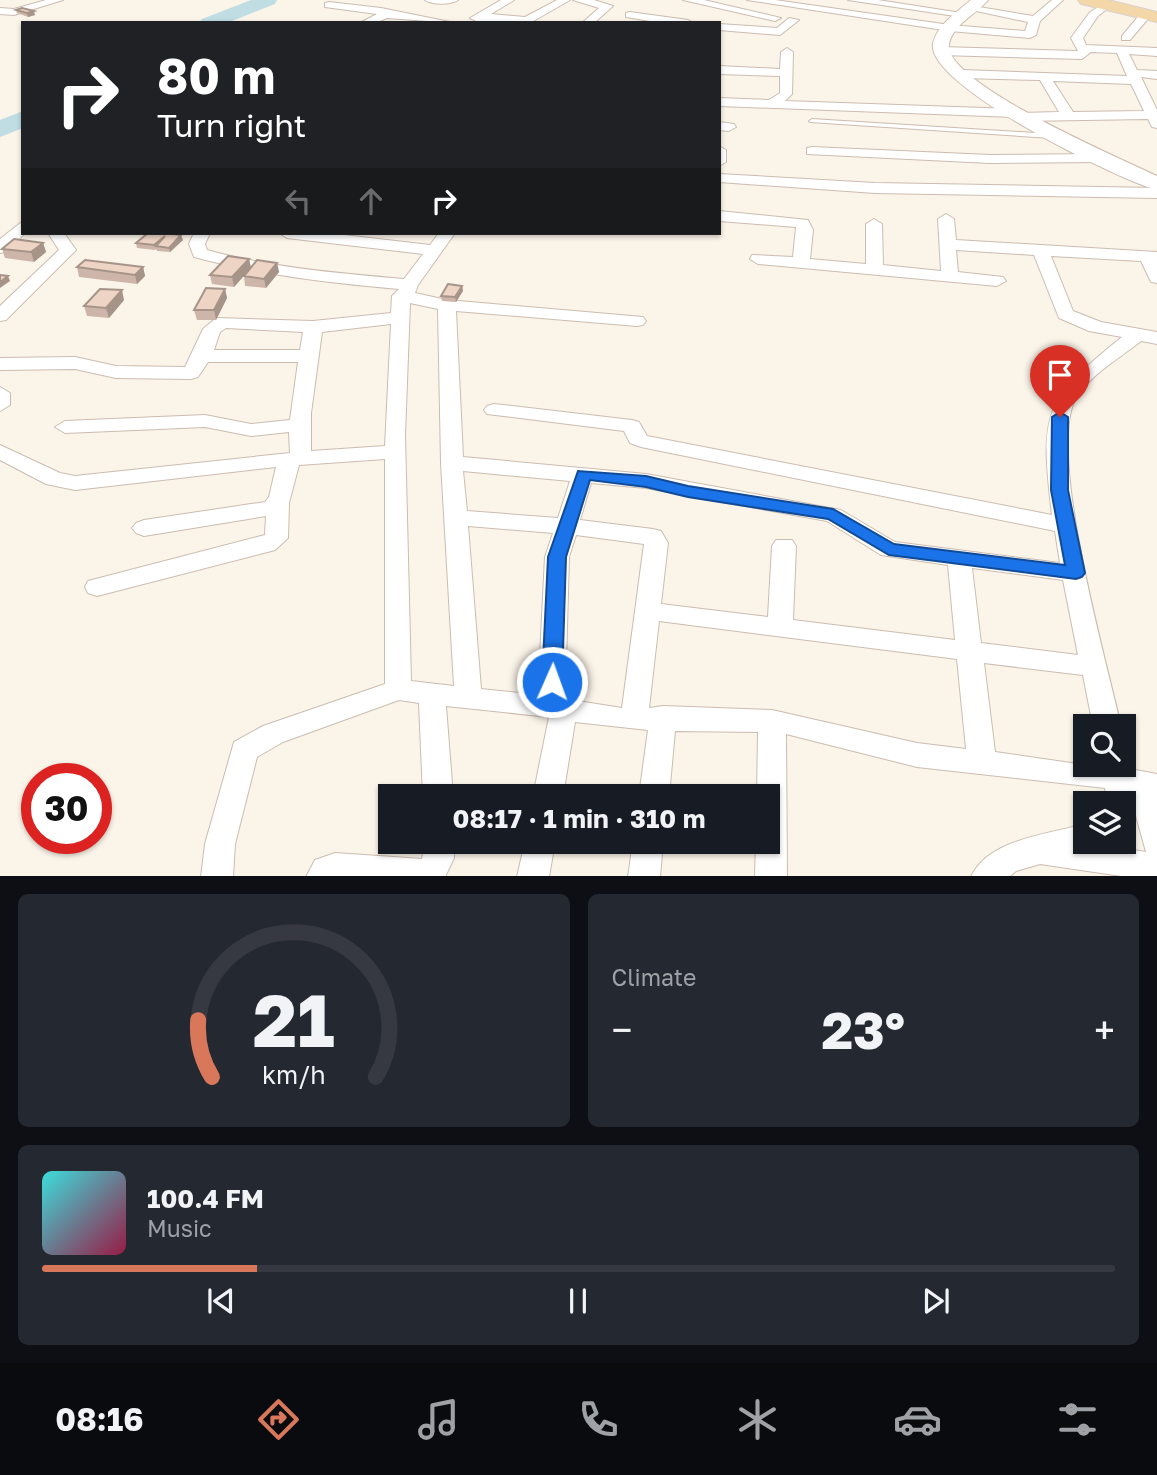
<!DOCTYPE html>
<html lang="en">
<head>
<meta charset="utf-8">
<style>
	body { margin:0; font-family:"Golos Text",sans-serif; background:#242831; color:#f1f3f6; height:100vh; display:flex; flex-direction:column; font-size:26px; white-space:nowrap }
	* { box-sizing:border-box; margin:0 }
	p { font-size:23px; color:#9ea1a6 }
	.icon { flex:none; width:38px; height:38px; fill:none; stroke:currentColor; stroke-width:2; stroke-linecap:round; stroke-linejoin:round }
	.map { position:relative; height:876px; overflow:hidden }
	.details { display:flex; flex-direction:column; gap:18px; padding:18px; background:#0d0f14; flex:1 }
	.details>* { flex:none }
	.hud { position:absolute; left:21px; top:21px; width:700px; height:214px; border-radius:0px; box-shadow:0 2px 5px #0004; background:#202124; color:#fff; overflow:hidden }
	.buttons { position:absolute; left:1073px; top:714px; display:grid; gap:14px }
	.buttons a { display:grid; place-items:center; width:63px; height:63px; border-radius:0px; background:#171b24; box-shadow:0 2px 5px #0004; font-size:35px }
	.speed { position:absolute; left:21px; top:763px; display:flex; gap:14px; font-size:35px; font-weight:700; text-align:center }
	.speed>* { display:grid; place-content:center; width:91px; height:91px; border-radius:50%; background:#171b24; box-shadow:0 2px 5px #0004; line-height:1 }
	.speed .limit { border:10px solid #d22; background:#fff; color:#111 }
	.pin { position:absolute; display:grid; place-items:center; width:60px; height:60px; color:#fff; margin:-72px -30px; border-radius:50% 50% 50% 0; rotate:-45deg; box-shadow:0 0 7px #0007 }
	.pin .icon { rotate:45deg }
	.me { position:absolute; width:77px; margin:-38px; rotate:2deg; stroke-linejoin:round; filter:drop-shadow(0 0 5px #0008) }
	.turn { display:flex; align-items:center; gap:24px; height:147px; padding:0 21px; font-size:32px }
	.turn .icon { width:91px; height:91px; stroke-width:2.5 }
	.turn b { display:block; font-size:49px; line-height:60px }
	.lanes { display:flex; align-items:center; height:66px; padding:0 21px; background:#0003; justify-content:center; gap:35px; direction:ltr }
	.lanes .off { opacity:.35 }
	.big { font-size:52px; font-weight:700; line-height:1.1 }
	.details .widget { flex:1; display:flex; flex-direction:column; justify-content:center; gap:10px; min-width:0; padding:0 24px; border-radius:10px; background:#242831 }
	.details .dial { align-items:center; gap:0 }
	.dial svg { height:182px; overflow:visible; fill:none; stroke:#363941; stroke-width:7; stroke-linecap:round; text-anchor:middle }
	.dial text { fill:#f1f3f6; stroke:none }
	.song { display:flex; align-items:center; gap:21px }
	.cover { width:84px; height:84px; border-radius:10px; background:linear-gradient(135deg,hsl(180 70% 55%),hsl(340 70% 35%)) }
	.played { height:7px; border-radius:4px; background:linear-gradient(90deg,#d9775b 20%,#363941 20%) }
	.keys { display:flex; justify-content:space-around; direction:ltr }
	.heat { display:flex; justify-content:space-between; align-items:center; font-size:38px; direction:ltr }
	.details .tiles { flex:1; display:grid; gap:18px; grid-template-columns:1fr 1fr }
	.widget:last-child { grid-column:span 2 }
	.trip { position:absolute; left:378px; top:784px; width:402px; height:70px; border-radius:0px; background:#171b24; box-shadow:0 2px 5px #0004; font-weight:700; line-height:70px; text-align:center }
	.tab-bar { display:flex; height:112px; justify-content:space-around; align-items:center; background:#090b0e; color:#9ea1a6 }
	.tab-bar .icon { width:49px; height:49px }
	.tab-bar .active { color:#d9775b }
	.tab-bar b { font-size:32px; color:#f1f3f6 }
	.map>svg:first-child { display:block }
	.lines { fill:none; stroke-linecap:round; stroke-linejoin:round }
	.river { fill:#bfdde3; fill-rule:evenodd }
	.lane-casing { stroke:#ccbcb0; stroke-width:2 }
	.street-casing { stroke:#ccbcb0; stroke-width:2 }
	.secondary-casing { stroke:#cebdae; stroke-width:2 }
	.primary-casing { stroke:#d8d1ce; stroke-width:2 }
	.lane { fill:#fff; fill-rule:evenodd }
	.street { fill:#fff; fill-rule:evenodd }
	.secondary { fill:#fff; fill-rule:evenodd }
	.primary { fill:#f3d7a8; fill-rule:evenodd }
	.wall { fill:#cdb6a9 }
	.shaded-wall { fill:#a79489 }
	.building { fill:#eed4c4; stroke:#a79489; stroke-width:2 }
	.route { fill:#1a73e8; stroke:#114b97; stroke-width:2 }
</style>
</head>
<body>
<div class="map">
<svg width="1157" height="877" viewBox="0 0 1157 877">
	<rect width="100%" height="100%" fill="#fbf4e9"/>
	<g class="lines">
		<path class="river" d="M251 0H277L275 4 227 23H199L202 19Z
			M23 111V128L0 137V120Z"/>
		<defs>
			<path id="lane" d="M812 119 1051 134 1054 136 1051 138 810 122 809 121Z"/>
			<path id="street" d="M46 0H63L14 15 0 14V8L14 9Z
				M425 0H458C451 5 432 5 425 0Z
				M501 0H514L491 14 525 17 557 0H570L530 23 476 21 470 18Z
				M573 0H594L613 6 594 23H582L599 8Z
				M683 0H704L781 18 775 21Z
				M747 0H775L950 25 1025 31 1028 22 962 8 967 5 1033 16 1052 0H1063L1040 21 1036 35 1030 38 950 31Z
				M848 0H878L968 14 962 17Z
				M329 2 381 8 455 23 387 18 375 23H360L377 14 325 7V3Z
				M1107 2 1112 5 1098 16 1083 38 1086 45 1157 48V56L1129 54 1137 70 1157 71V79L1141 77 1157 110V128L1152 127 1148 119 1021 121 1014 117 719 106V98L769 100 780 93V76L719 74V66L780 69 781 52 787 48 793 52 792 94 785 101 1013 109 1019 113 1059 112 1040 80 962 78 956 74 962 70 1127 76 1117 53 1091 52 1082 59 941 55 935 51 941 47 1078 51 1071 38 1090 12ZM1053 81 1131 84 1144 111 1073 112Z
				M630 12 688 20 693 23H662L626 17V13Z
				M1142 12 1152 14 1130 40H1122V36Z
				M789 18 799 20 780 35 719 30V24L777 28Z
				M719 122 734 124 736 127 729 131 719 130Z
				M719 146 726 150V162L719 166Z
				M812 147 990 155 1102 154 1109 158 1102 162 990 163 807 154V148Z
				M719 174 875 183 1157 188V198L875 193 719 182Z
				M719 211 808 220 813 230 810 259 866 264V224L874 219 882 224 883 265 941 271 938 219 946 214 954 219 956 240 1157 252V283L1151 282 1141 261 1051 256 1073 311 1101 322 1157 332V344L1141 341C1120 358 1086 377 1074 402 1049 460 1106 659 1121 726H1093L1083 675 984 663 995 752 1085 765H1124V759L1130 769 1157 774V877H1128L1040 864 1016 871 1009 877H971C988 839 1049 834 1085 824V842L1146 852 1134 809 1124 815V803H1107L1105 788 917 767 786 734 787 877H755L756 842H768V796H757L758 732 675 731 669 796H639L648 730 575 722 563 796H533L549 717 446 706 453 796H423L419 703 399 700 283 742 257 757 235 844 233 877H201L205 844 234 742 263 726 385 684V459L299 465 289 503 288 538 275 550 97 596 88 593 85 587 88 581 265 535 266 516 144 536 136 533 132 528 136 523 144 520 265 502 269 497 276 467 75 490 46 484 0 460V445L60 473 75 476 290 453 289 432 251 436 205 427 65 433 55 427 65 421 205 415 251 424 290 420 298 362H208L198 377 191 379 116 378 75 369 0 370V358L75 357 116 366 185 367 203 329 216 318 313 321 391 313 392 296 399 289C329 283 261 275 194 257L189 244 194 233H210L205 244 207 250C272 268 338 273 404 279L423 254 287 238 279 233H327L430 245 439 233H455L418 285 415 293 447 300 643 317 646 321 643 325 637 326 456 311 463 457 646 474 841 510 895 542 1060 563 1055 531 641 447 630 443 624 431 487 414 484 410 487 406 494 404 632 420 639 422 647 436 1052 515C1040 414 1042 401 1122 337L1089 331 1059 318 1034 255 956 250 958 272 1003 277 1006 281 997 286 758 264 750 259 752 255 793 257 796 227 719 221ZM410 303 438 309 441 463 454 686 411 681 405 435ZM391 324 385 446 311 451V413L322 332ZM226 328 303 332 300 350H214L220 332ZM463 471 570 481 558 518 467 511ZM591 483 646 488 827 521 881 555 948 565 955 640 793 620 796 546 792 540H776L772 546 768 617 661 604 668 543 661 531 653 529 580 520ZM468 526 553 533 545 557 538 695 481 689ZM576 535 644 544 622 708 565 699 569 557ZM972 568 1063 580 1078 655 981 643ZM659 621 957 659 966 749 917 743 772 710 663 706 649 708Z
				M23 221 25 233 6 252 0 253V239Z
				M48 233H64L76 250 6 320 0 321V306L59 250Z
				M0 387 10 393V405L0 411Z
				M425 842H455L454 858 445 877H306L315 860 335 853 422 859Z
				M525 842H555L549 877H517Z
				M633 842H663L660 877H628Z"/>
			<path id="secondary" d="M971 0H988C977 14 953 24 949 44 943 83 1124 160 1157 176V190C1120 181 926 85 933 44 936 26 958 11 971 0Z"/>
			<path id="primary" d="M1078 0H1108L1157 12V22L1081 4Z"/>
		</defs>
		<use href="#lane" class="lane-casing"/>
		<use href="#street" class="street-casing"/>
		<use href="#secondary" class="secondary-casing"/>
		<use href="#primary" class="primary-casing"/>
		<use href="#lane" class="lane"/>
		<use href="#street" class="street"/>
		<use href="#secondary" class="secondary"/>
		<use href="#primary" class="primary"/>
	</g>
	<path class="wall" d="M16 10 35 15 28 17 17 13Z
		M183 240 170 252 157 251 156 249 155 250 137 248 136 243Z
		M43 243 46 252 34 262 5 258 2 249Z
		M249 259 251 268 277 263 279 272 266 288 245 286 244 276V275L234 287 212 284 210 275Z
		M77 267H143L145 276 137 284 79 277Z
		M462 286 463 291 456 302 442 301 441 296Z
		M225 289 227 298 216 320H197L194 310Z
		M124 300 109 318 87 316 84 306Z"/>
	<path class="shaded-wall" d="M34 11 35 15 28 17 27 13Z
		M181 235 183 240 170 252 169 248Z
		M43 243 46 252 34 262 31 252Z
		M249 259 251 268 234 287 232 277Z
		M277 263 279 272 266 288 264 279Z
		M143 267 145 276 137 284 135 275Z
		M8 276 10 281 0 288V282Z
		M462 286 463 291 456 302 455 297Z
		M225 289 227 298 216 320 214 310Z
		M122 290 124 300 109 318 106 308Z"/>
	<path class="building" d="M22 8 34 11 27 13 16 10Z
		M148 233H166L181 235 169 248 156 246 165 236 154 245 136 243Z
		M14 239 43 243 31 252 2 249Z
		M228 256 249 259 232 277 210 275Z
		M85 260 143 267 135 275 77 267Z
		M257 260 277 263 264 279 244 276Z
		M0 275 8 276 0 282Z
		M448 284 462 286 455 297 441 296Z
		M206 288 225 289 214 310H194Z
		M100 289 122 290 106 308 84 306Z"/>
	<path class="route" d="M1060 412 1068 417V490L1085 573 1082 577 1076 579 889 555 828 519 688 497 646 487 590 480 566 557 562 682 559 687H545L542 682 548 557 578 471 646 476 688 486 833 509 894 544 1065 565 1051 490 1052 417Z"/>
</svg>
<div class="buttons">
<a><svg class="icon" aria-label="search" viewBox="0 0 24 24"><circle cx="10" cy="10" r="6"/><path d="M15 15l6 6"/></svg></a>
<a><svg class="icon" aria-label="layers" viewBox="0 0 24 24"><path d="M12 4l9 5-9 5-9-5zM3 14l9 5 9-5"/></svg></a>
</div>
<div class="speed"><div class="limit">30</div></div>
<div class="pin" style="left:1060px;top:417px;background:#d93025"><svg class="icon" aria-label="arrive" viewBox="0 0 24 24"><path d="M6 21V4h12l-3 4 3 4H6"/></svg></div>
<svg class="me" style="left:552px;top:682px" viewBox="-20 -20 40 40"><circle r="17" fill="#1a73e8" stroke="#fff" stroke-width="3"/><path d="M0-11L8 9 0 5-8 9z" fill="#fff"/></svg>
<div class="trip">08:17 · 1 min · 310 m</div>
<div class="hud">
<div class="turn"><svg class="icon" aria-label="right" viewBox="0 0 24 24"><path d="M7 20v-9h11M14 6l5 5-5 5"/></svg><div><b>80 m</b>Turn right</div></div>
<div class="lanes"><svg class="icon off" aria-label="left" viewBox="0 0 24 24"><path d="M17 20v-9H6M10 6l-5 5 5 5"/></svg><svg class="icon off" aria-label="ahead" viewBox="0 0 24 24"><path d="M12 20V5M6 11l6-6 6 6"/></svg><svg class="icon" aria-label="right" viewBox="0 0 24 24"><path d="M7 20v-9h11M14 6l5 5-5 5"/></svg></div>
</div>
</div>
<section class="details">
<div class="tiles">
<div class="widget dial"><svg viewBox="0 0 100 80">
<path d="M14 69A42 42 0 1 1 86 69"/>
<path d="M14 69A42 42 0 0 1 8 44" stroke="#d9775b"/>
<text x="50" y="56" font-size="32" font-weight="700">21</text>
<text x="50" y="72" font-size="11">km/h</text>
</svg></div>
<div class="widget"><p>Climate</p>
<div class="heat"><a>−</a><b class="big">23°</b><a>+</a></div>
</div>
<div class="widget">
<div class="song"><i class="cover"></i><div><b>100.4 FM</b><p>Music</p></div></div>
<div class="played"></div>
<div class="keys"><svg class="icon" aria-label="previous" viewBox="0 0 24 24"><path d="M18 5L8 12l10 7zM5 5v14"/></svg><svg class="icon" aria-label="pause" viewBox="0 0 24 24"><path d="M8 5v14M16 5v14"/></svg><svg class="icon" aria-label="next" viewBox="0 0 24 24"><path d="M6 5l10 7-10 7zM19 5v14"/></svg></div>
</div>
</div>
</section>
<nav class="tab-bar">
<b>08:16</b>
<svg class="icon active" aria-label="directions" viewBox="0 0 24 24"><path d="M12 3l9 9-9 9-9-9zM9 14v-3h6M13 9l2 2-2 2"/></svg>
<svg class="icon" aria-label="music" viewBox="0 0 24 24"><path d="M9 18V5l10-2v13"/><circle cx="6" cy="18" r="3"/><circle cx="16" cy="16" r="3"/></svg>
<svg class="icon" aria-label="phone" viewBox="0 0 24 24"><path d="M5 4h4l2 5-3 2q2 4 5 5l2-3 5 2v4C11 20 4 13 5 4z"/></svg>
<svg class="icon" aria-label="climate" viewBox="0 0 24 24"><path d="M12 3v18M4 7l16 10M4 17L20 7"/></svg>
<svg class="icon" aria-label="car" viewBox="0 0 24 24"><path d="M5 17H2v-5l4-1 3-4h7l3 4 3 1v5h-3M9 17h6M6 11h13"/><circle cx="7" cy="17" r="2"/><circle cx="17" cy="17" r="2"/></svg>
<svg class="icon" aria-label="filters" viewBox="0 0 24 24"><path d="M4 7h16M4 17h16"/><circle cx="9" cy="7" r="2"/><circle cx="15" cy="17" r="2"/></svg>
</nav>
</body>
</html>
